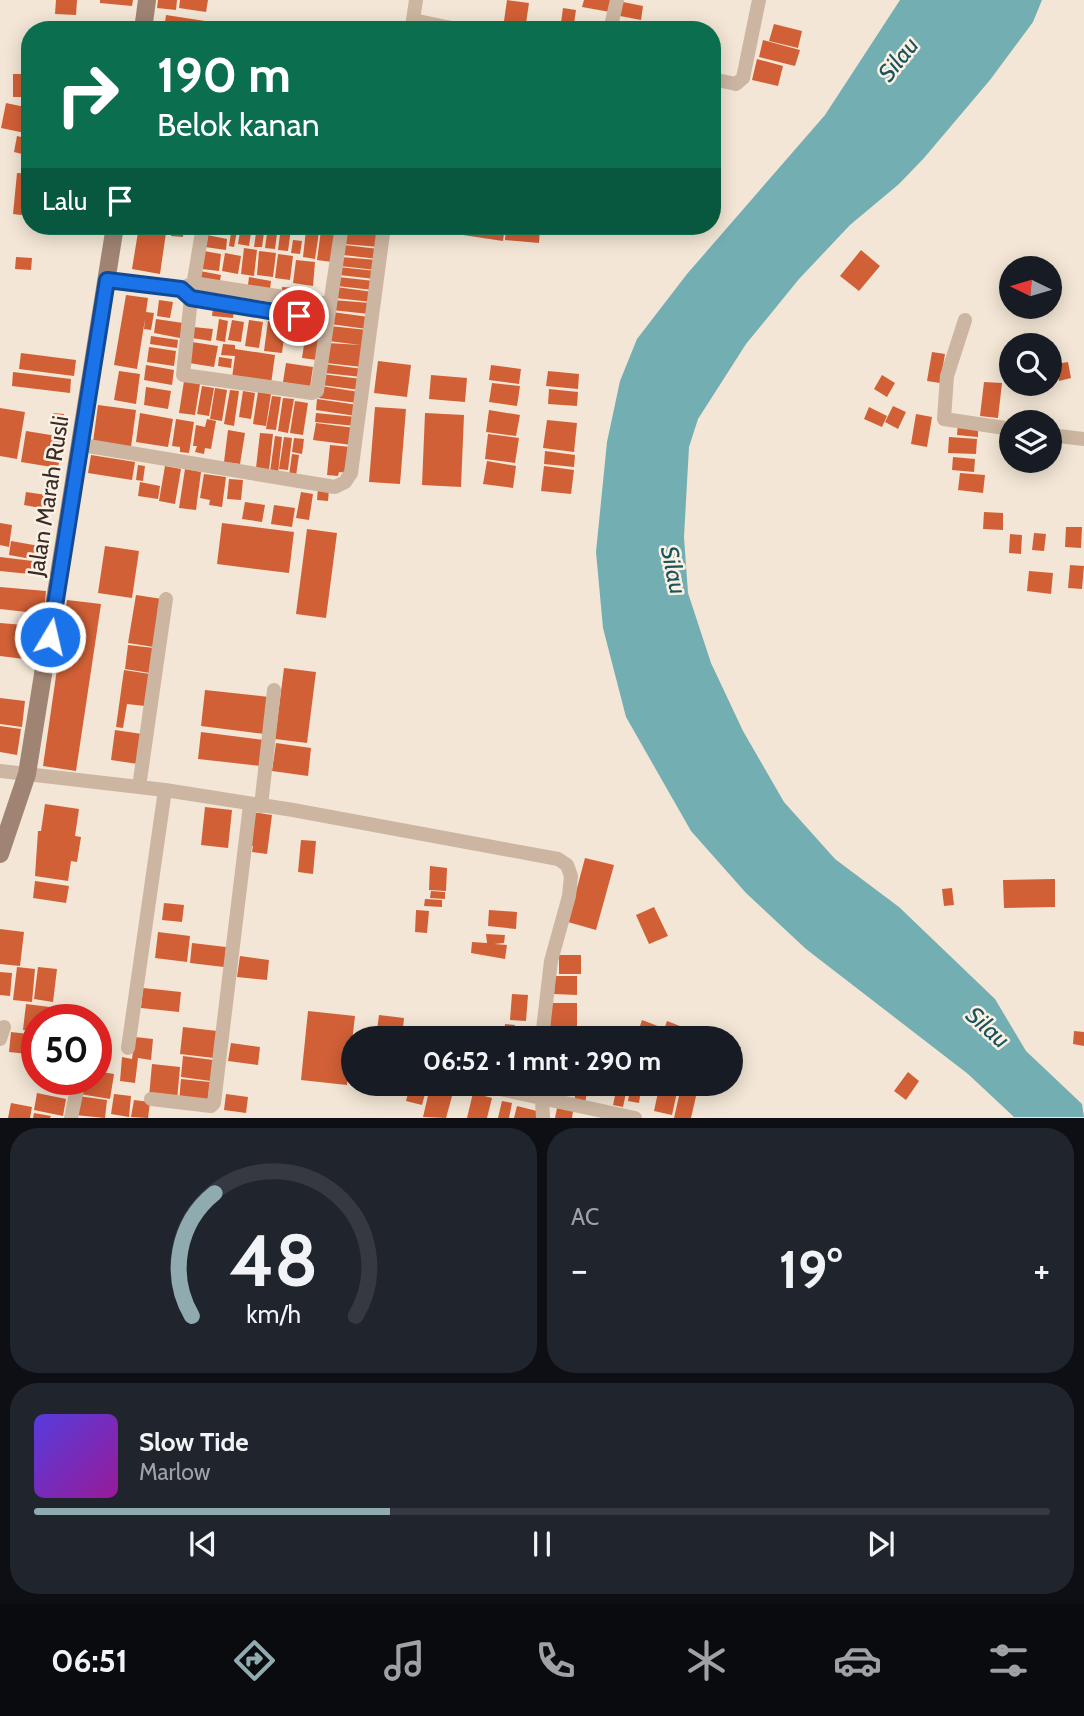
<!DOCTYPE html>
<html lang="id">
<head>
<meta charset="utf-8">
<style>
	body { margin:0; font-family:Cabin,sans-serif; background:#20242c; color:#f1f3f6; height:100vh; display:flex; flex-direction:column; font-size:26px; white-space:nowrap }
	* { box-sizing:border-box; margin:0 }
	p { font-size:23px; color:#9ea1a6 }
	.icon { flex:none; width:38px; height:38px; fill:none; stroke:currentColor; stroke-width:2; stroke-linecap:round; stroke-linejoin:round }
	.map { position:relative; height:1118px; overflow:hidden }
	.details { display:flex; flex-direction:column; gap:10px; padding:10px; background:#0d0f14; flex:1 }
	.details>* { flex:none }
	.guide { position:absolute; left:21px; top:21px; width:700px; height:214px; border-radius:28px; box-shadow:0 4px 18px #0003; background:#0b6e4f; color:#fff; overflow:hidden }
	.needle { width:46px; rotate:275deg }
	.buttons { position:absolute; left:999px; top:256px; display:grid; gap:14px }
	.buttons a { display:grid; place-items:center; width:63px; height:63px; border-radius:50%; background:#171b24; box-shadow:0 4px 18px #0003; font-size:35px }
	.speed { position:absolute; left:21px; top:1004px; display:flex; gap:14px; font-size:35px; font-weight:700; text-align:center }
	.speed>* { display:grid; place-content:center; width:91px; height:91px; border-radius:50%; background:#171b24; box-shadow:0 4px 18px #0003; line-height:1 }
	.speed .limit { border:10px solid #d22; background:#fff; color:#111 }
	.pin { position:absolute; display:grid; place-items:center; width:60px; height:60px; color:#fff; margin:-30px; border:4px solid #fff; border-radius:50%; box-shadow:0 2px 7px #0007 }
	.me { position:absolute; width:77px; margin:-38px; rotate:9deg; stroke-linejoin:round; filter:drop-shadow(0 0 5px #0008) }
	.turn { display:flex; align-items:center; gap:24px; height:147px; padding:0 21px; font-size:32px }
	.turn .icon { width:91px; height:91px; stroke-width:2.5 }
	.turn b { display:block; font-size:49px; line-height:60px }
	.then { display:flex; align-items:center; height:66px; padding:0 21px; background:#0003; gap:14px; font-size:26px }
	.big { font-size:52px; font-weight:700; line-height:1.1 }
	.details .widget { flex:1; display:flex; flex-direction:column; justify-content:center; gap:10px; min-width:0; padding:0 24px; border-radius:28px; background:#20242c }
	.details .dial { align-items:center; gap:0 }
	.dial svg { height:182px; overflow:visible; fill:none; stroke:#363941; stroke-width:7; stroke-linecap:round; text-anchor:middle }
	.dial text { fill:#f1f3f6; stroke:none }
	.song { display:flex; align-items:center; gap:21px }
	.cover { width:84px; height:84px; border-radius:10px; background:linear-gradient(135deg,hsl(250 70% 55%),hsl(300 70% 35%)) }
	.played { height:7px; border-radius:4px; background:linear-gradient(90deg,#8fabb0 35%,#363941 35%) }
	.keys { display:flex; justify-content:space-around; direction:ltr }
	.heat { display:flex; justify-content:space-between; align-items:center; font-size:38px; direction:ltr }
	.details .tiles { flex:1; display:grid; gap:10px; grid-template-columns:1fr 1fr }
	.widget:last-child { grid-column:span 2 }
	.trip { position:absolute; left:341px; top:1026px; width:402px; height:70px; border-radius:35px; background:#171b24; box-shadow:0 4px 18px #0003; font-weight:700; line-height:70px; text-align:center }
	.dock { display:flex; height:112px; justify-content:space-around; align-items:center; background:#090b0e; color:#9ea1a6 }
	.dock .icon { width:49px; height:49px }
	.dock .active { color:#8fabb0 }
	.dock b { font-size:32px; color:#f1f3f6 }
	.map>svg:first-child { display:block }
	.water { fill:#73aeb3 }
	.building { fill:#d26036 }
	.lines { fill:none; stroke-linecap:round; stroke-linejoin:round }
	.street { stroke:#ccb6a1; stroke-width:14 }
	.secondary { stroke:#a08473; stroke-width:18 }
	.route-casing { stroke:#114b97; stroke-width:18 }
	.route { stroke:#1a73e8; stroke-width:12 }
	.labels { text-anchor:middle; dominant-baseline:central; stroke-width:5; stroke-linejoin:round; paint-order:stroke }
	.street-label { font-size:23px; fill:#362b25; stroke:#fbf0e3 }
	.water-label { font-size:24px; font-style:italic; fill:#17545b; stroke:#fbf0e3 }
</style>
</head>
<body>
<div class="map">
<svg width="1084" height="1118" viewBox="0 0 1084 1118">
	<rect width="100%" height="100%" fill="#f3e6d6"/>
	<path class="water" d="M900 0H1042L1033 22 990 80 924 158 899 184 850 225 799 279 746 344 698 419 689 447 684 537 688 593 711 663 743 731 784 802 835 859 899 907 995 999 1026 1051 1082 1104 1084 1117H1014L968 1074 806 949 746 893 691 831 626 717 603 628 596 552 607 442 620 381 637 339 687 274 825 115Z"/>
	<path class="building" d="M56 0H77L76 15 55 14Z
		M100 0H133L132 6 100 3Z
		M158 0H177L176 10 157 8Z
		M180 0H208L206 12 179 8Z
		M507 0 529 3 525 30 503 28Z
		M584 0H612L610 12 582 7Z
		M623 2 643 6 641 20 620 16Z
		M563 8 576 10 573 30H560Z
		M166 15 205 21 204 30H164Z
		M641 22 653 25 652 30H639Z
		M655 23 667 25 666 30H653Z
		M774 24 802 31 798 48 769 41Z
		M763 40 800 50 795 66 759 57Z
		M757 59 783 66 778 86 752 80Z
		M13 74H30V97H13Z
		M6 103 30 108V134L1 128Z
		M17 136 30 139V156L14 152Z
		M17 173 30 174V216L13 214Z
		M139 226H167L160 274 132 269Z
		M172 226H184L183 237 171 236Z
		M232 226H238L234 247 229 246Z
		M241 226H252L249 246 238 244Z
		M257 226H265L262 247H254Z
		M268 226H278L275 249 265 248Z
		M345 226H380L379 233 345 229Z
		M403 226H505L503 241Z
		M506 226 540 227 539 243 505 240Z
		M281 227 291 229 288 251 278 250Z
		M306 230 319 232 315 259 303 257Z
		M321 230 337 233 332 262 317 260Z
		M345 231 380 235 379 247 344 244Z
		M207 235 227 239 226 250 205 247Z
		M293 240 302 241 300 254 291 253Z
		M344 245 379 249 378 259 343 255Z
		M244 248 257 250 254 276 241 274Z
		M861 250 880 266 859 291 840 276Z
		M204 251 221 254 219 271 202 269Z
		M259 251 276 253 273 277 257 275Z
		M225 253 241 256 238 274 222 271Z
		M278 254 293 256 290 280 275 278Z
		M16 257 32 258 31 270 15 269Z
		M341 257 377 260 376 270 340 266Z
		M296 260 315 262 313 286 293 283Z
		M339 267 376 271 375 279 339 275Z
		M200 271 221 275 220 281 199 278Z
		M249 277 271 281 270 289 248 285Z
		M338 277 374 281 373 290 337 286Z
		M282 287 297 288V294L282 293Z
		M336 287 373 292 372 302 335 298Z
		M126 295 148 298 146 312 154 313 151 330 144 329 145 319 137 369 114 365Z
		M159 300 173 302 170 318 157 316Z
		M333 300 370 303 369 314 332 310Z
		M213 308 234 310 233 318 212 316Z
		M332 312 369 317 367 329 330 324Z
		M156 319 183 323 180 338 154 333Z
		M219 319 228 321 225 342 216 340Z
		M232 320 244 322 241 342 228 340Z
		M249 320 263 322 259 348 245 346Z
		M268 321 286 324 282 353 264 351Z
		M307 326 322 328 317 360 302 358Z
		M330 326 367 330 362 367 326 363 328 343 361 345 328 341Z
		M193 327 213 329 211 341 192 338Z
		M151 336 178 340 177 348 150 344Z
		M192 342 218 346 214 367 189 363Z
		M223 344 235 345V349L275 355 271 384 232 378 235 356 221 355Z
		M149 347 176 351 174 366 147 362Z
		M932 352 945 354 940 383 927 381Z
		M21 353 76 360 74 376 19 369Z
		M219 357 232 359 231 368 218 366Z
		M378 361 411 365 407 397 374 393Z
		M1068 362 1071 378 1059 381 1056 364Z
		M286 363 313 367 310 387 283 382Z
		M325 364 363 369 362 377 324 373Z
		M146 365 174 370 172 385 144 380Z
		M491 365 521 369 519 384 489 380Z
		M119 371 140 374 136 404 114 400Z
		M548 371 579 374 578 389 546 386Z
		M13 372 71 379 70 393 12 386Z
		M322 374 361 379 360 390 321 385Z
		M431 375 467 378 465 402 429 399Z
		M882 375 895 383 887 397 874 389Z
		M184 381 200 384 195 415 179 413Z
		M984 382 1002 383 998 418 980 416Z
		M492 383 520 386 517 406 489 402Z
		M202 386 214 388 209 416 197 414Z
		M321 386 359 392 357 403 319 398Z
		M146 387 171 391 168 409 144 405Z
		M215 388 227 390 222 421 210 419Z
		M549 389 578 392 577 406 548 404Z
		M230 390 239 391 234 426 224 424Z
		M243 391 255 393 251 419 239 417Z
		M258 392 271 394 266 426 253 424Z
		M272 396 281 397 276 430 266 429Z
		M283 398 294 399 288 433 278 431Z
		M317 399 358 405 356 416 316 410Z
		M295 401 308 403 303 435 290 433Z
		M98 405 136 410 131 447 93 442Z
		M893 406 906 412 898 429 885 422Z
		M375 407 406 409 400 484 369 482Z
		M869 407 887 416 882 427 864 419Z
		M0 408 25 412 17 459 0 456Z
		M489 410 520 415 516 436 486 432Z
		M53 413 64 414 62 425 51 423Z
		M140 413 173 419 168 447 136 442Z
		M316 413 356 417 355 426 315 422Z
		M425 413 464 415 461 487 422 485Z
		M916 414 932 417 927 447 911 444Z
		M176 419 194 422 189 453 180 452V447L172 446Z
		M207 419 216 421 211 449 205 448 204 454 195 452 197 446H193L196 425 205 427Z
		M547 420 577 423 574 452 543 448Z
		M316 423 355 428 352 445 313 440Z
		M958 423 978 425V437L957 435Z
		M228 430 245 433 240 464 224 462Z
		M26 431 63 437 58 468 21 462Z
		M260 433 273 434 269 470 256 468Z
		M488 434 519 438 515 463 485 459Z
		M275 436 282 437 278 473 270 472Z
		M284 437 292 438 288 470 279 469Z
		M949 437 977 439 976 454 948 453Z
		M294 438 304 439 302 454 292 452Z
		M330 445 351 447 348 473 339 472 338 476 327 475Z
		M545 451 575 455 574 467 544 464Z
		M292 454 299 455 296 476H289Z
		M91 455 135 462 132 480 88 473Z
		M953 457 975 459 974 472 952 470Z
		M487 461 516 466 513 488 483 484Z
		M138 465 145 466 143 481 136 480Z
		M165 466 181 469 175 504 159 501Z
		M544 466 574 470 571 494 541 491Z
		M185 469 201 472 196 510 179 508Z
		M960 473 985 475 983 493 958 490Z
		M204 474 226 477 222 507 209 505 210 500 200 498Z
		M229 479 243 480 241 500 227 499Z
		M140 482 160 486 158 499 138 496Z
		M318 488 329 490 328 501 317 500Z
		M26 492 53 496 51 510 24 505Z
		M301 492 313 494 309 520 296 518Z
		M245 502 265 505 262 522 242 519Z
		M274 505 295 508 292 527 271 524Z
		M984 512 1003 513V530L983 529Z
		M0 523 12 525 9 547 0 545Z
		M222 523 294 532 289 573 217 564Z
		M1066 527H1082L1081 548 1065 547Z
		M307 529 337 533 326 618 296 614Z
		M1034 533 1046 534 1044 551 1032 550Z
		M1010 534 1022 535 1021 554 1009 553Z
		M11 541 45 547 43 561 9 555Z
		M105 546 139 551 132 598 98 593Z
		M0 557 41 562 39 575 0 571Z
		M1070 565 1084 566 1082 589 1068 588Z
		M1029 571 1053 573 1051 594 1027 591Z
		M0 587 46 591 44 614 0 609Z
		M136 595 162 599 154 647 128 643Z
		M67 600 101 604 76 771 43 766Z
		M0 623 24 625V659L0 656Z
		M128 645 154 648 150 673 125 669Z
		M284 668 316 672 307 743 275 739Z
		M124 670 150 674 145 706 127 704 123 728 116 727Z
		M205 690 269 697 265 734 201 726Z
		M0 698 25 701 22 727 0 724Z
		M0 726 21 729 17 755 0 752Z
		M115 730 142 734 138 764 111 760Z
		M201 732 264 740 261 766 198 759Z
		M276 743 311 748 308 776 272 771Z
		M45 804 79 809 75 836 81 837 77 862 71 861 68 881 35 876 38 831H41Z
		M205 807 232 810 228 848 201 845Z
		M253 812 272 815 267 854 252 852 253 846H248Z
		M301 840 316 841 313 874 298 872Z
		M585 858 614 865 596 930 568 922Z
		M430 866 447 868 446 891 429 890Z
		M1055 879V907L1004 908 1003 880Z
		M35 881 69 886 66 903 33 898Z
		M952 888 954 905 944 906 942 889Z
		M431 891 445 892V899L430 898Z
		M425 899 442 900V907L424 906Z
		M164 903 184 905 182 922 162 920Z
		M654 907 668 936 649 944 636 915Z
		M416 910 429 911 427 933 415 932Z
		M489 910 517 912 516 929 488 926Z
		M0 929 24 932 20 966 0 964Z
		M158 932 190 936 187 962 155 958Z
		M486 934 505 935 504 943 494 944 507 945 505 959 471 953 472 942 487 943Z
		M192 943 226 947 224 967 190 963Z
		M559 955H581V974H559Z
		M240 956 269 960 267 980 237 977Z
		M17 967 35 969 32 1002 13 1000Z
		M38 967 57 969 53 1002 34 999Z
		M0 972 12 973 10 996 0 995Z
		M555 976H577V995L554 994Z
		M143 988 181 992 179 1012 141 1008Z
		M512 994 528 995 526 1021 510 1020Z
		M551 1003H577V1027H550Z
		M26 1004 50 1007 49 1020H37V1032L23 1030Z
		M308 1011 355 1016 347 1085 301 1080Z
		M379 1015 404 1018 402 1038H376Z
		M642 1020 663 1028 659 1038H636Z
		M667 1021 693 1031 691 1038H661Z
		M505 1024 515 1025 514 1038H504Z
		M183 1027 217 1031 214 1058 180 1054Z
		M518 1027 540 1028 539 1038H517Z
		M567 1029 576 1030 575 1038H566Z
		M1074 1031 1084 1032V1046L1073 1044Z
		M11 1032 37 1035V1055L9 1052Z
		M135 1037 153 1039 151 1060 138 1058 135 1083 120 1081 122 1057 132 1059Z
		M231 1043 260 1047 258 1065 228 1061Z
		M732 1045 741 1047 737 1068 732 1067Z
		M183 1056 213 1060 211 1081 181 1077Z
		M152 1064 180 1067 177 1100 149 1097Z
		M96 1071 114 1074 110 1099 80 1094 82 1080H96Z
		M908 1072 919 1081 906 1100 894 1091Z
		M181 1079 210 1082 207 1105 179 1102Z
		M41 1080H73L71 1091 40 1087Z
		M370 1083H396L395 1090 370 1086Z
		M411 1083H428L422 1105 406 1101Z
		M431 1083 454 1089 446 1118 423 1117Z
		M577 1083 588 1085 585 1104 574 1103Z
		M631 1083H642L639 1103 628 1101Z
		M660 1083H679L672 1115 654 1111Z
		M682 1083H699L691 1118H674Z
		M616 1091 626 1093 623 1107 613 1105Z
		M37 1093 66 1099 63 1116 34 1110Z
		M473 1093 492 1098 487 1118H467Z
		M114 1094 131 1096 129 1117 111 1114Z
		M226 1094 248 1097 246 1113 224 1110Z
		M78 1096 107 1100 105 1118 75 1115Z
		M134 1100 150 1102 148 1118 131 1117Z
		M502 1101 512 1103 509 1118H498Z
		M11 1103 32 1107 30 1118H8Z
		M517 1106 537 1111 536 1118H514Z
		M557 1108 573 1111 572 1118H555Z
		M34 1113 51 1116 50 1118H33Z"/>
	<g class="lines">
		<path class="street" d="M413 20 416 0
			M412 30 413 20 461 30
			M610 30 617 0
			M712 79 736 84 743 78 759 0
			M203 226 191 298 183 375 312 393 317 391 341 232 337 226
			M107 280 181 289 193 283 329 304
			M185 292 191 298 327 320
			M965 320 947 376 944 419 1012 429
			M1050 435 1084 439
			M82 445 335 487 345 482 351 473 384 226
			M0 771 165 790 293 810 558 859 567 865 571 876 569 896 551 961 542 1038
			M139 787 166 599
			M261 806 274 690
			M0 1039 4 1027
			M128 1048 165 790
			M472 1083 635 1118
			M541 1083 543 1118
			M151 1099 211 1106 214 1103 250 805
			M71 1118 79 1080"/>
		<path class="secondary" d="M143 30 147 0
			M0 854 27 774 115 226"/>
	</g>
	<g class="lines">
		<defs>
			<path id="route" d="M50 637 107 280 181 289 191 298 299 316"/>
		</defs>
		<use href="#route" class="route-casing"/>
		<use href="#route" class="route"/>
	</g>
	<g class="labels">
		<g class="street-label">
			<text transform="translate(48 496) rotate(-81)">Jalan Marah Rusli</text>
		</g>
		<g class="water-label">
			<text transform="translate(898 59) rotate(-51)">Silau</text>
			<text transform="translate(674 570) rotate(78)">Silau</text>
			<text transform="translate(988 1027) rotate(42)">Silau</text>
		</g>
	</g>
</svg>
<div class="buttons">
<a><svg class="needle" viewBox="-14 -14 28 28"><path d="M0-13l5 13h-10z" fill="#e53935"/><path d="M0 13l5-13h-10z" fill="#9ea1a6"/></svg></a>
<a><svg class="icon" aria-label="search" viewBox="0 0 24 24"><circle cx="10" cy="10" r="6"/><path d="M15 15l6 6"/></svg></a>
<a><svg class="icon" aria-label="layers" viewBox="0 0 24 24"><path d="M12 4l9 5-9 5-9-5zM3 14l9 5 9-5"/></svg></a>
</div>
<div class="speed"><div class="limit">50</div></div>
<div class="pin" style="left:299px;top:316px;background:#d93025"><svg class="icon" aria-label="arrive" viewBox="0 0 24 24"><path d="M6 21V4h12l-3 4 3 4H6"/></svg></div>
<svg class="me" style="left:50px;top:637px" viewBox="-20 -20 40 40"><circle r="17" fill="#1a73e8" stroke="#fff" stroke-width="3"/><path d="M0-11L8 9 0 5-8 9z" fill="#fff"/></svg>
<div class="trip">06:52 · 1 mnt · 290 m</div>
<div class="guide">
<div class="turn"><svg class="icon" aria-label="right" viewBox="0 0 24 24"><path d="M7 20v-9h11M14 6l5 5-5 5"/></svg><div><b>190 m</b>Belok kanan</div></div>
<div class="then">Lalu<svg class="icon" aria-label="arrive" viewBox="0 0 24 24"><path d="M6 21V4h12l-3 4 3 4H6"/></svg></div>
</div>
</div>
<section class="details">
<div class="tiles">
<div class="widget dial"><svg viewBox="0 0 100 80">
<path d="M14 69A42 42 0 1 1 86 69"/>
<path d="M14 69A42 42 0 0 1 24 15" stroke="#8fabb0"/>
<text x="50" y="56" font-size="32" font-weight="700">48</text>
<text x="50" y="72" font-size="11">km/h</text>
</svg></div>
<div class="widget"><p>AC</p>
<div class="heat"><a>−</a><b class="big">19°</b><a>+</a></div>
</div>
<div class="widget">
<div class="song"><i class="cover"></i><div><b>Slow Tide</b><p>Marlow</p></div></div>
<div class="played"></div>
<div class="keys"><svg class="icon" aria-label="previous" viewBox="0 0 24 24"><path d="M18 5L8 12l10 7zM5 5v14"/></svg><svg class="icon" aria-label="pause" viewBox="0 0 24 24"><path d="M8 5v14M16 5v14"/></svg><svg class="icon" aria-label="next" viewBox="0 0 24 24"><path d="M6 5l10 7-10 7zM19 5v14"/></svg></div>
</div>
</div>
</section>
<nav class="dock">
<b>06:51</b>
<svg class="icon active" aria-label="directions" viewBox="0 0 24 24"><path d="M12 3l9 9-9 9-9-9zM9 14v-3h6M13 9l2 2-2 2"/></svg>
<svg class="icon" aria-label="music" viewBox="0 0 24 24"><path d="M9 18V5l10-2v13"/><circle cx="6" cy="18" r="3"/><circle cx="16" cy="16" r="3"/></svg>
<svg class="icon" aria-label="phone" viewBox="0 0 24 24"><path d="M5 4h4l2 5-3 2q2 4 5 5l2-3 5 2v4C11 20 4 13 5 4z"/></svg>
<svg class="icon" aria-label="climate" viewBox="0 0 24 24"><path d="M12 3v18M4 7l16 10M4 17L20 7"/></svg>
<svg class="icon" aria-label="car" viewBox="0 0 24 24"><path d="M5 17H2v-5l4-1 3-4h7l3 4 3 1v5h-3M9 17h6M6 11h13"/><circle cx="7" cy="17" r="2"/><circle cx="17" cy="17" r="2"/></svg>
<svg class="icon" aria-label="filters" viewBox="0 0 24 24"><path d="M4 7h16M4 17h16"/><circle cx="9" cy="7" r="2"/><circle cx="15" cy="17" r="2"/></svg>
</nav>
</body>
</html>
